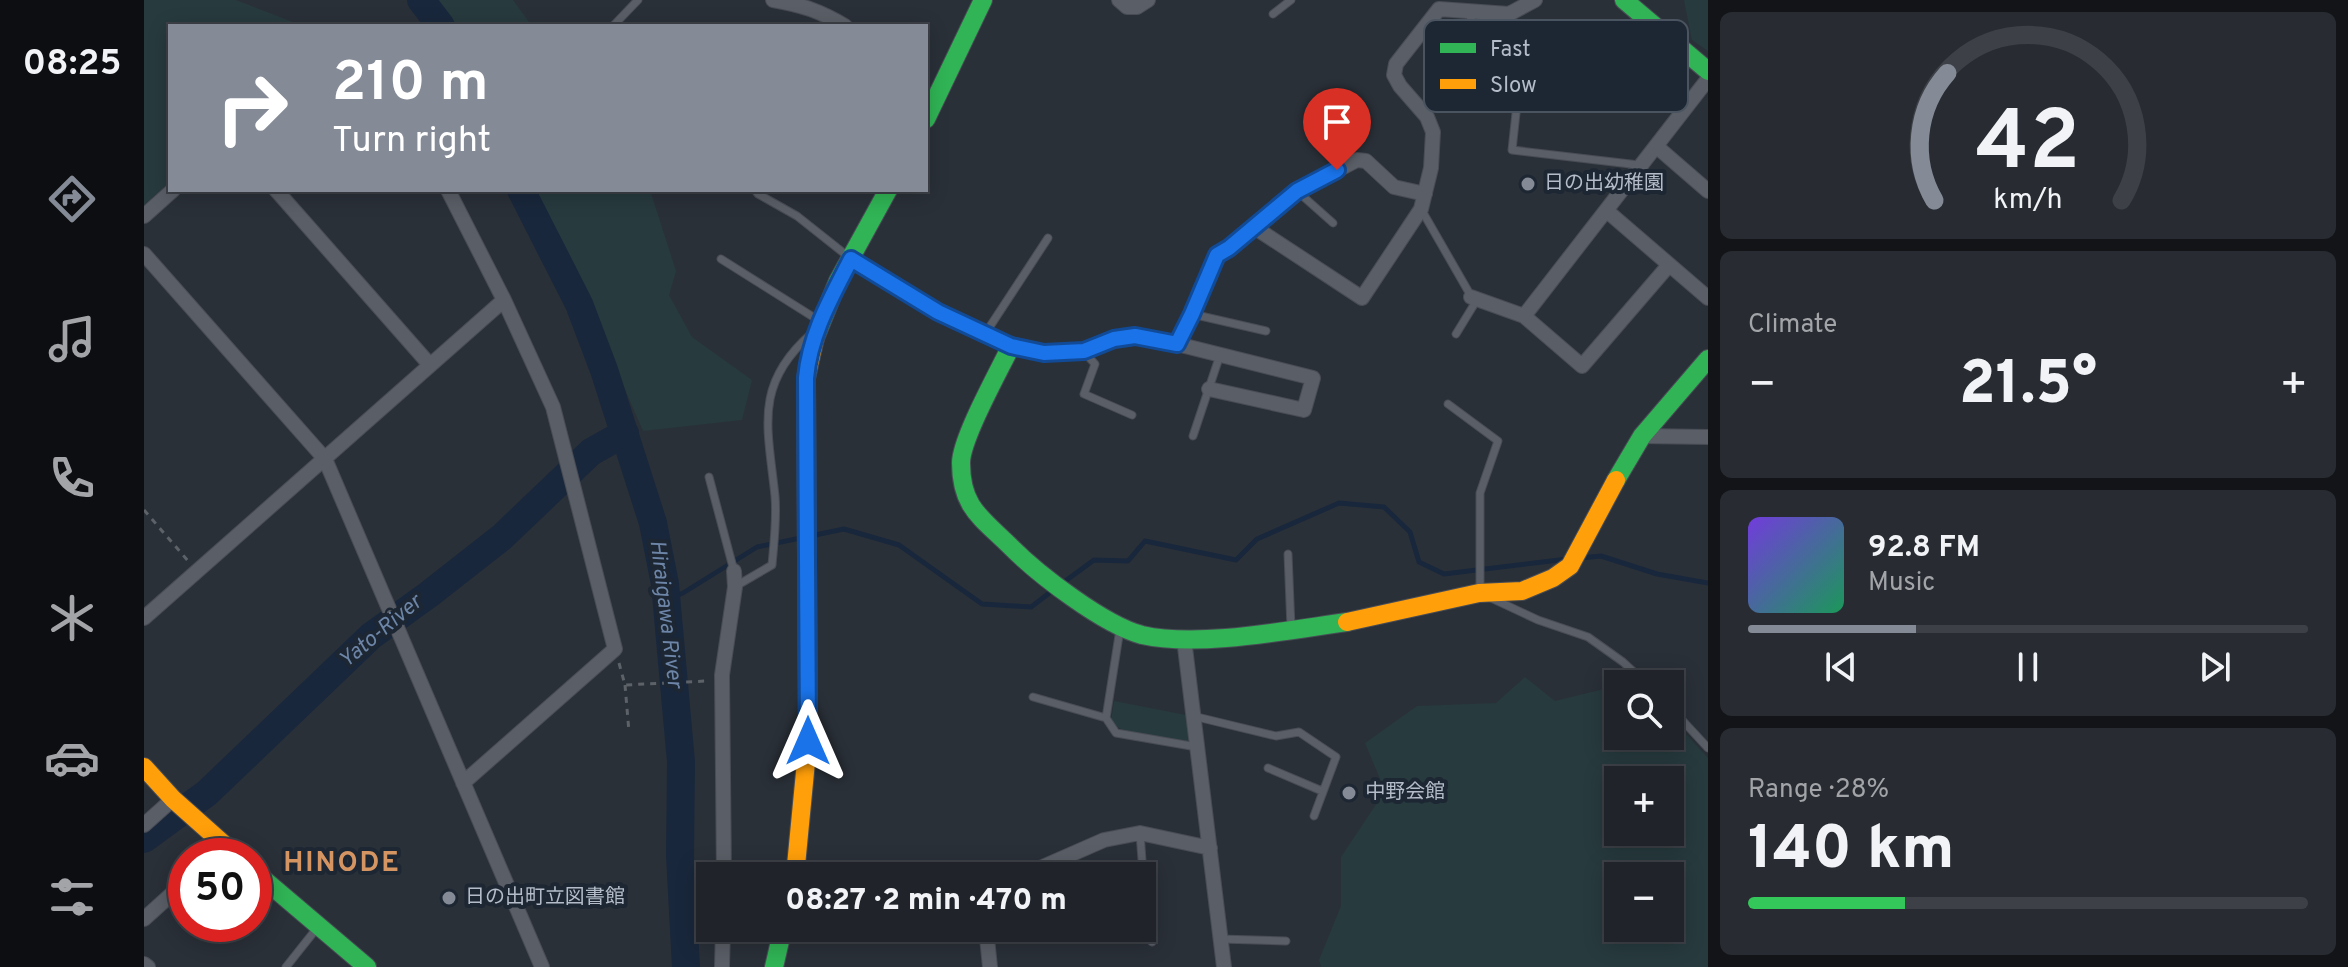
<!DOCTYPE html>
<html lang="en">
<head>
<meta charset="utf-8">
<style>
	body { margin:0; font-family:Overpass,"Noto Sans JP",sans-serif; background:#282c32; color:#f1f3f6; height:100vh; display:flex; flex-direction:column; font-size:30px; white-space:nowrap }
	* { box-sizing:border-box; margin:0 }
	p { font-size:26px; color:#a2a4a8 }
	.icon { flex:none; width:44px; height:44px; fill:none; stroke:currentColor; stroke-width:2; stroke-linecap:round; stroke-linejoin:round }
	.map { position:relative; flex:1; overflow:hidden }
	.sheet { display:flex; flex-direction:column; gap:12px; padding:12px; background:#121417; width:640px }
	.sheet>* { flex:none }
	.guide { position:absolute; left:24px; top:24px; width:760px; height:168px; border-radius:0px; box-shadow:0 4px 20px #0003,0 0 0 2px #3d4147; background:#848b96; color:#fff; overflow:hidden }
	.controls { position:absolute; left:1460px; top:670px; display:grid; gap:16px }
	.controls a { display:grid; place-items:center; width:80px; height:80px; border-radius:0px; background:#20242a; box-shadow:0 4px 20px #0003,0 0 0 2px #3d4147; font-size:40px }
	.speed { position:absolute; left:24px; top:838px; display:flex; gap:16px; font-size:40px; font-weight:700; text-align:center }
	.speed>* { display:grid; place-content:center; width:104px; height:104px; border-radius:50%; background:#20242a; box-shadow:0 4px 20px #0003,0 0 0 2px #3d4147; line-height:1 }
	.speed .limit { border:12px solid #d22; background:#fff; color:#111 }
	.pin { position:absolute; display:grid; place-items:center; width:68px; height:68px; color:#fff; margin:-82px -34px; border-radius:50% 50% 50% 0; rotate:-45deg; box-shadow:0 0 8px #0007 }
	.pin .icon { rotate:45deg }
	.me { position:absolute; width:88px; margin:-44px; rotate:0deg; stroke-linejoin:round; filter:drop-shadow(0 0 6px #0008) }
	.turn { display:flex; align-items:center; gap:28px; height:168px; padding:0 32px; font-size:36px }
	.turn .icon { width:104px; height:104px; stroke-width:2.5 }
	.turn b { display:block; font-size:56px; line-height:68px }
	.big { font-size:60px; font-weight:800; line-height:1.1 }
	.sheet .tile { flex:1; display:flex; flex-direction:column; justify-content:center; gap:12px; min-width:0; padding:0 28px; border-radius:12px; background:#282c32 }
	.sheet .dial { align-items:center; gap:0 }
	.dial svg { height:208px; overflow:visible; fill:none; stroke:#3d4147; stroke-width:7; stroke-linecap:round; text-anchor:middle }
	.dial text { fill:#f1f3f6; stroke:none }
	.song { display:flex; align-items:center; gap:24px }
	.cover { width:96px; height:96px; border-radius:12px; background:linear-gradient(135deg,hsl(260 70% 55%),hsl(150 70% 35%)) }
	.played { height:8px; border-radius:4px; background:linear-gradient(90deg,#848b96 30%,#3d4147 30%) }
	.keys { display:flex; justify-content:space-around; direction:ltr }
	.heat { display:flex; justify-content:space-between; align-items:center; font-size:44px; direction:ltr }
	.charge { height:12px; border-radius:6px; background:linear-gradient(90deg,#34c759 28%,#3d4147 0) }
	.trip { position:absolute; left:552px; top:862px; width:460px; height:80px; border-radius:0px; background:#20242a; box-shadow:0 4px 20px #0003,0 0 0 2px #3d4147; font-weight:800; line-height:80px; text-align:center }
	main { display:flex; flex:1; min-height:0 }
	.menu { display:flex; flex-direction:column; width:144px; justify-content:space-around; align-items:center; background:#0d0e11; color:#a2a4a8 }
	.menu .icon { width:56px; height:56px }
	.menu .selected { color:#848b96 }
	.menu b { font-size:36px; color:#f1f3f6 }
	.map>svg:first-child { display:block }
	.green { fill:#273a3e; fill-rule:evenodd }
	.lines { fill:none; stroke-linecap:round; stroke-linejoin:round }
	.stream { stroke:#19273c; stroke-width:5 }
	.river { stroke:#19273c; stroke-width:28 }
	.lane-casing { stroke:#484c55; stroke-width:9 }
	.street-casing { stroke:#484c55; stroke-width:16 }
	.fast-casing { stroke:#484c55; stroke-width:20 }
	.slow-casing { stroke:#484c55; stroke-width:20 }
	.path { stroke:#5c6268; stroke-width:3; stroke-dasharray:6 6; stroke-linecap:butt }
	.lane { stroke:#5a5e66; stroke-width:7 }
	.street { stroke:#5a5e66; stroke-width:14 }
	.fast { stroke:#30b455; stroke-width:18 }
	.slow { stroke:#ff9f0a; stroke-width:18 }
	.route-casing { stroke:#114b97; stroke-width:20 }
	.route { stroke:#1a73e8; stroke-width:14 }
	.poi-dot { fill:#848b96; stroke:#1d2633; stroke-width:3 }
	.labels { text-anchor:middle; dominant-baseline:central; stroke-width:8; stroke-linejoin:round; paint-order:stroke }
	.poi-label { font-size:20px; fill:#b4bcc9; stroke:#1d2633; text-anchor:start }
	.water-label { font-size:22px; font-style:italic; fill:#6d86a8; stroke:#1d2633 }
	.district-label { font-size:28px; font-weight:bold; letter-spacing:2px; fill:#d59563; stroke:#1d2633 }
	.key { fill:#1d2633; stroke:#4a5360; stroke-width:2 }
	.key-label { font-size:22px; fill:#b4bcc9 }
</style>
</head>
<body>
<main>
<nav class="menu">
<b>08:25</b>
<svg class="icon selected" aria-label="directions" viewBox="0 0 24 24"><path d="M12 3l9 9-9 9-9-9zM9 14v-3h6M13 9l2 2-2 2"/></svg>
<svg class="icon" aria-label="music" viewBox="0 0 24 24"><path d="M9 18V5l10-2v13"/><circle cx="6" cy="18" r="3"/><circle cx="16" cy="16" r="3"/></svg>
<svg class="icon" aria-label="phone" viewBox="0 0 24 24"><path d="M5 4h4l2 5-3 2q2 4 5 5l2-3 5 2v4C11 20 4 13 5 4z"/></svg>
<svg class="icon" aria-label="climate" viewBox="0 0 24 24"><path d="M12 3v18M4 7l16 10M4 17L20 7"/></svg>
<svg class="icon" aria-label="car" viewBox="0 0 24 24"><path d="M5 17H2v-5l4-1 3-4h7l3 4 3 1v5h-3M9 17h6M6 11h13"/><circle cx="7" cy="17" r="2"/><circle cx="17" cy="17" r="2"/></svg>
<svg class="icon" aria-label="filters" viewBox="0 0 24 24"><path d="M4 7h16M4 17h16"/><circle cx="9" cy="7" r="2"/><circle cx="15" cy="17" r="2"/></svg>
</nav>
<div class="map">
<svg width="1564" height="967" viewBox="0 0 1564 967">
	<rect width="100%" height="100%" fill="#2a3038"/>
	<path class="green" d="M0 0H92L159 26H26V182L0 205Z
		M284 0H369L388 26H311Z
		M1540 0H1564V51L1548 40Z
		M388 190H506L532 271 525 295 548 337 608 380 598 420 499 431 473 371Z
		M1381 677 1411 701 1472 686 1474 688V736H1526V724L1544 736 1564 758V967H1177L1175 960 1197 906V857L1241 791 1221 743 1273 706 1352 703ZM1526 780V832H1474V780ZM1526 876V928H1474V876Z
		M970 701 1042 715 1045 741C1021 739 984 740 967 721Z"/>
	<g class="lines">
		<path class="stream" d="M1437 558 1457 556 1513 574 1564 583
			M920 582 950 560 984 561 1001 541 1092 560 1113 539 1195 503 1240 507 1266 532 1275 562 1300 574 1423 559
			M522 600 539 593 613 547 700 529 755 545 838 604 887 607 912 588"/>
		<path class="river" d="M277 0 297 26
			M377 190 435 304 460 370 509 523 521 584 537 762 536 856 542 967
			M0 839 63 793 227 636 284 595 358 537 447 452 481 433"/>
		<defs>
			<path id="lane" d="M1324 13 1354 68 1368 60
				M1129 14 1147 0
				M469 26 494 0
				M1343 74 1354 68
				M1372 113 1368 150 1495 165
				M611 190 614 194 653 216 706 258
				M1153 191 1189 223
				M1277 209 1331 303 1312 334
				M577 259 674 320
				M1048 314 1122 331
				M841 334 904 238
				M941 353 951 364 940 394 988 415
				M1304 404 1354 441 1336 493V593
				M1049 436 1076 355
				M565 477 590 571
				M1144 554 1147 628
				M592 586 628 565C630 542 633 519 631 496 624 428 609 385 667 334
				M1347 598 1394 620 1444 637 1479 662 1503 684
				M889 697 962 718 976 629
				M1526 707 1564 748
				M1049 716 1132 736 1155 732 1192 757 1170 816
				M962 718 972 733 1053 747
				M1124 768 1178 791
				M996 833 1000 887 1008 942
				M1076 939 1142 941
				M142 967 173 928"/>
			<path id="street" d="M629 0C658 5 676 11 701 26
				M975 0 983 7H993L1004 0
				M1512 146 1564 191
				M132 190 286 365
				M304 190 360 300 409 407 471 649 319 783
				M1463 211 1564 298
				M0 216 29 190
				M1110 227 1218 298 1277 209 1287 168 1289 132 1283 117 1256 86 1250 75 1252 64 1295 9 1365 14 1391 0
				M0 254 181 459 398 967
				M707 259 794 312 867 346 900 353 944 351 970 339 991 336 1033 344 1048 314 1073 255 1085 248 1153 191 1213 160 1222 161 1250 187 1281 194
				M1525 265 1438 366 1380 316 1564 79
				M1327 297 1380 316
				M1033 344 1169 378 1160 410 1065 389
				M1498 436 1564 437
				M0 618 360 300
				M1040 639 1080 967
				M0 825 29 799
				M580 876 578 675 591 587 590 571
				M878 876 960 840 996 833 1066 848
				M0 919 42 881
				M842 928 846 967
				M0 964 4 967
				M578 967 579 928"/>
			<path id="fast" d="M1480 0 1564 71
				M782 119 839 0
				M671 338 694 281 744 190
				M867 346C855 371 817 439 817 463 817 508 838 518 867 547 895 575 960 625 998 635 1054 648 1145 630 1203 622
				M1472 480 1498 436 1564 359
				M110 871 223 967
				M630 967 639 928"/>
			<path id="slow" d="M1203 622 1335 593 1378 591 1409 578 1426 566 1472 480
				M0 767 29 799 93 856
				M651 876 664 741 662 378 671 338"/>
		</defs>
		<use href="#lane" class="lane-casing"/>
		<use href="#street" class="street-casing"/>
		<use href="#fast" class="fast-casing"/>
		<use href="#slow" class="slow-casing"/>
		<path class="path" d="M0 510 45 562
			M475 663 481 685 562 681
			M481 685 485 732"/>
		<use href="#lane" class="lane"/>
		<use href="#street" class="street"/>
		<use href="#fast" class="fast"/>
		<use href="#slow" class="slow"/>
	</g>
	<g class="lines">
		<defs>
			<path id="route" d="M664 741 662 378C666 334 687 298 707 259L794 312 867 346 900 353 940 351 970 339 991 336 1033 344 1048 314 1073 255 1085 248 1153 191 1193 170"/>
		</defs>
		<use href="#route" class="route-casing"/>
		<use href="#route" class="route"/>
	</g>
	<g class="poi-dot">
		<circle cx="1384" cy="184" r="8"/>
		<circle cx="1205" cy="793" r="8"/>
		<circle cx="305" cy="898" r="8"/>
	</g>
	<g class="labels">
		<g class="poi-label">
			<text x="1400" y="184">日の出幼稚園</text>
			<text x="1221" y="793">中野会館</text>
			<text x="321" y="898">日の出町立図書館</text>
		</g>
		<g class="water-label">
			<text transform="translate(521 614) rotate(83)">Hiraigawa River</text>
			<text transform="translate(237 632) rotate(-40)">Yato-River</text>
		</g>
		<g class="district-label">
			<text x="198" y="864">HINODE</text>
		</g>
	</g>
	<rect x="1280" y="20" width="264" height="92" rx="12" class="key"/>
	<rect x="1296" y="43" width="36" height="10" fill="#30b455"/>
	<rect x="1296" y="79" width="36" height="10" fill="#ff9f0a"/>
	<g class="key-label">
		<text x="1346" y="56">Fast</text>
		<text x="1346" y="92">Slow</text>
	</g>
</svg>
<div class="controls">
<a><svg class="icon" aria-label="search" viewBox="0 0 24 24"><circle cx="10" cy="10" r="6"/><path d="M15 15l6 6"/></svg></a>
<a>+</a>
<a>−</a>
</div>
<div class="speed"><div class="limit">50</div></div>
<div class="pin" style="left:1193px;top:170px;background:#d93025"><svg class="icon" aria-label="arrive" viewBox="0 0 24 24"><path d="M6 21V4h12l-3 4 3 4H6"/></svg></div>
<svg class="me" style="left:664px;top:741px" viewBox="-20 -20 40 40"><path d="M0-17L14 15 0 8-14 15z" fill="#1a73e8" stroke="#fff" stroke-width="4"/></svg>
<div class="trip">08:27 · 2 min · 470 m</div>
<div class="guide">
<div class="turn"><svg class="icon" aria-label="right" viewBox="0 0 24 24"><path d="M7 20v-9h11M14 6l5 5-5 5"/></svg><div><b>210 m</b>Turn right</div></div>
</div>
</div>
<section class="sheet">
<div class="tile dial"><svg viewBox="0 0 100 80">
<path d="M14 69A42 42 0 1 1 86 69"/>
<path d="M14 69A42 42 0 0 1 19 20" stroke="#848b96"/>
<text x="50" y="56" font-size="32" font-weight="700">42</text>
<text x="50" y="72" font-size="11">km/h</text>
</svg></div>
<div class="tile"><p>Climate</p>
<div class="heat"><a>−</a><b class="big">21.5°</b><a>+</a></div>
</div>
<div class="tile">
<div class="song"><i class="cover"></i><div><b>92.8 FM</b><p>Music</p></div></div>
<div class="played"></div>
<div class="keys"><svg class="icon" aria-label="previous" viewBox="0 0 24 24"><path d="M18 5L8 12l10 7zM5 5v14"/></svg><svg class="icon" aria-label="pause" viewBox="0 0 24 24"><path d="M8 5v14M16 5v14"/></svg><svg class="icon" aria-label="next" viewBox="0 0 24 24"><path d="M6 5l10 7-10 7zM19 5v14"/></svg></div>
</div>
<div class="tile"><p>Range · 28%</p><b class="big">140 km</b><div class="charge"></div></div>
</section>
</main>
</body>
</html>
